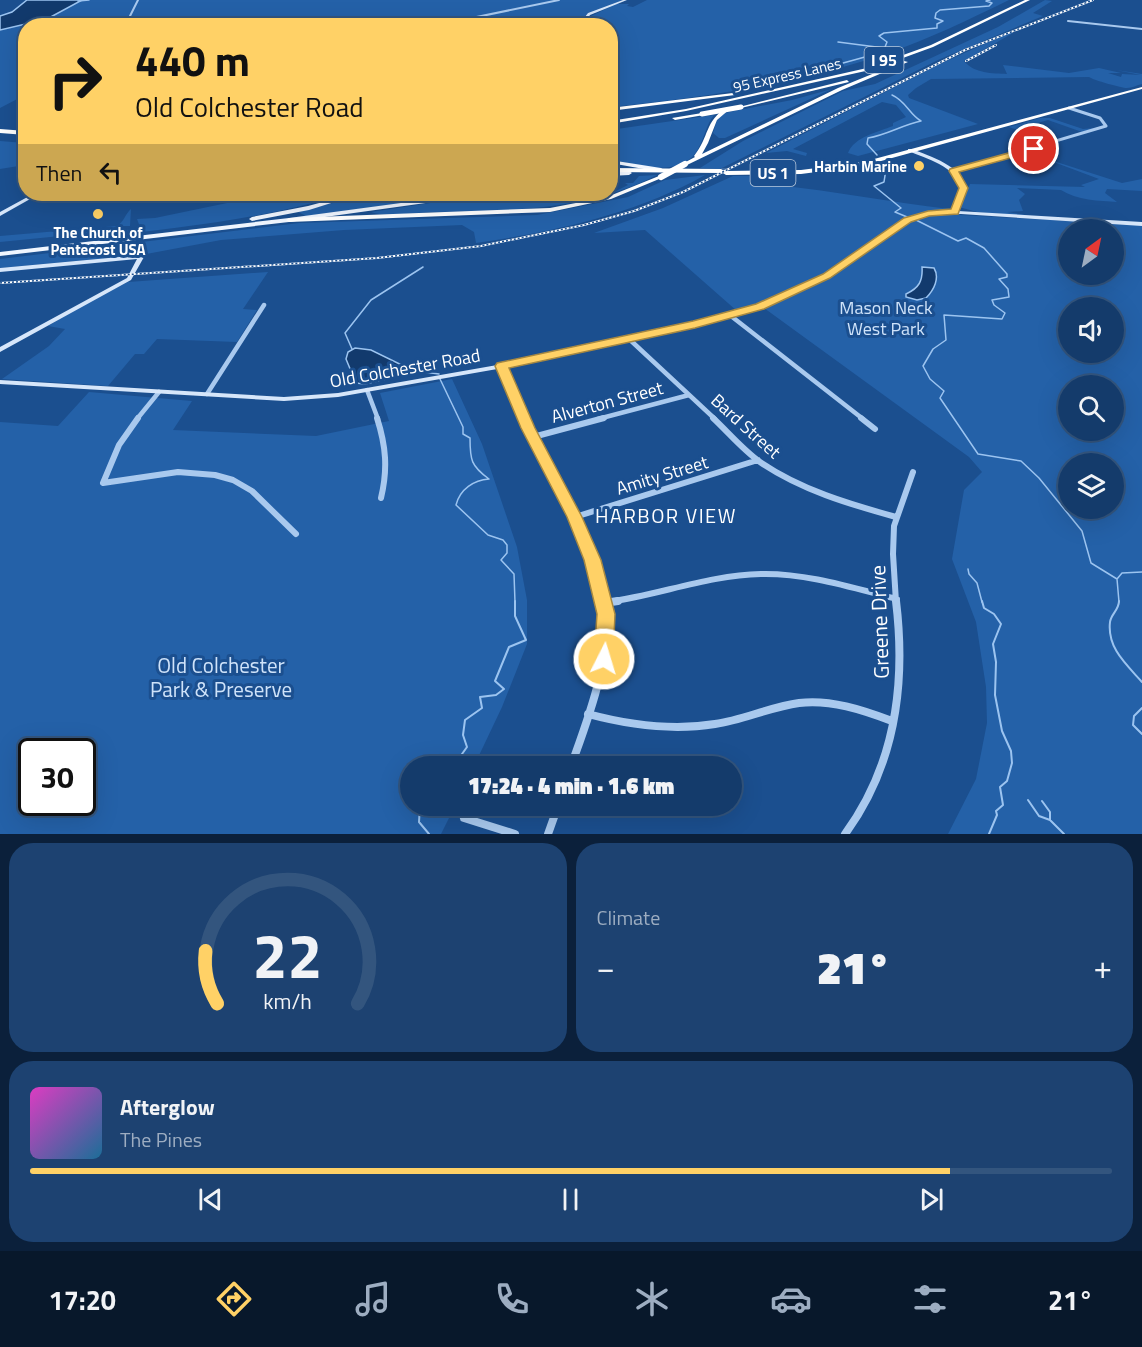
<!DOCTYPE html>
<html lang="en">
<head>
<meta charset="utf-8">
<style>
	body { margin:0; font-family:"Titillium Web",sans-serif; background:#1d4271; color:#f1f3f6; height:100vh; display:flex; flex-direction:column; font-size:22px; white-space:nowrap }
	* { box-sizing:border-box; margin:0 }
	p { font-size:20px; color:#9dadc1 }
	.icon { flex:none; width:33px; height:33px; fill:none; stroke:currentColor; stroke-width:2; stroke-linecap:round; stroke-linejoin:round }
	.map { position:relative; height:834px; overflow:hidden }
	.drawer { display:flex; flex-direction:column; gap:9px; padding:9px; background:#0b203b; flex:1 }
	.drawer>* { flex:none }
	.hud { position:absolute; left:18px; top:18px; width:600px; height:183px; border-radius:24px; box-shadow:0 6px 24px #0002,0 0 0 2px #33557e; background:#ffd166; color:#111; overflow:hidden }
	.needle { width:39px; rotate:33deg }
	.tools { position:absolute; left:1058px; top:219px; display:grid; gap:12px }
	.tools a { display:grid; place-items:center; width:66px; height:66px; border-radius:50%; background:#143b6b; box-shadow:0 6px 24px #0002,0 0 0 2px #33557e; font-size:30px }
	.speed { position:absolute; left:18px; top:738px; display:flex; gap:12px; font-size:30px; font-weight:700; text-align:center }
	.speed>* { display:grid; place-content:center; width:78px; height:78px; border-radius:50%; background:#143b6b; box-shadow:0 6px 24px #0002,0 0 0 2px #33557e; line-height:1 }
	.speed .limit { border:3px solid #111; border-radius:9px; background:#fff; color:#111 }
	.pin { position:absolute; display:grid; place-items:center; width:51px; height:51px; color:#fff; margin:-26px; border:3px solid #fff; border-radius:50%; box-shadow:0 2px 6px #0007 }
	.me { position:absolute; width:66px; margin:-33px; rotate:5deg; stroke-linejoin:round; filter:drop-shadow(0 0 4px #0008) }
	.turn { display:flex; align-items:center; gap:21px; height:126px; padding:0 18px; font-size:27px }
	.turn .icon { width:78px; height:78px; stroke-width:2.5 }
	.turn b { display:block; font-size:42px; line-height:51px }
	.then { display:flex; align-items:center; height:57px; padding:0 18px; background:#0003; gap:12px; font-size:22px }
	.big { font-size:45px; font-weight:800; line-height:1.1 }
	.drawer .card { flex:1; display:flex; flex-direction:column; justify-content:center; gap:9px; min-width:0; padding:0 21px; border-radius:24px; background:#1d4271 }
	.drawer .dial { align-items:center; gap:0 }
	.dial svg { height:156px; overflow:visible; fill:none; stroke:#33557e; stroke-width:7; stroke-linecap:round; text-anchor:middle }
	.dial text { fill:#f1f3f6; stroke:none }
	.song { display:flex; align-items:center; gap:18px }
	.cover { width:72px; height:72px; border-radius:9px; background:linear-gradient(135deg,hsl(310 70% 55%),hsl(200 70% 35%)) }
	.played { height:6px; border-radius:3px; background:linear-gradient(90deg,#ffd166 85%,#33557e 85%) }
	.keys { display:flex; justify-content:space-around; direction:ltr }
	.heat { display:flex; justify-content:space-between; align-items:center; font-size:33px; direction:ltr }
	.drawer .tiles { flex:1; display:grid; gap:9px; grid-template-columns:1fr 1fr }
	.card:last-child { grid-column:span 2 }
	.trip { position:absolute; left:400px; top:756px; width:342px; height:60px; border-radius:30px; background:#143b6b; box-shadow:0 6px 24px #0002,0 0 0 2px #33557e; font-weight:800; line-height:60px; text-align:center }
	.dock { display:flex; height:96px; justify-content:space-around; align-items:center; background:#08182b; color:#9dadc1 }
	.dock .icon { width:42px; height:42px }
	.dock .on { color:#ffd166 }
	.dock b { font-size:27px; color:#f1f3f6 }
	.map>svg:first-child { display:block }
	.green { fill:#2461a8; fill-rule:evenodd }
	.water { fill:#123a6d; stroke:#9cc4f0; stroke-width:1.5 }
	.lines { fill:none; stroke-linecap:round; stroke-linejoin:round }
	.stream-far1 { stroke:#9cc4f0; stroke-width:1.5 }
	.stream { stroke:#9cc4f0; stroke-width:2 }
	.highway-tunnel { stroke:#3d69a0; stroke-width:6; stroke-dasharray:6 3; stroke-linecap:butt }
	.street-far5 { stroke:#a9c9ee; stroke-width:2 }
	.street-far4 { stroke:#a9c9ee; stroke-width:3 }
	.street-far3 { stroke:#a9c9ee; stroke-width:4 }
	.street-far2 { stroke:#a9c9ee; stroke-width:4.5 }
	.street-far1 { stroke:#a9c9ee; stroke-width:6 }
	.street { stroke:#a9c9ee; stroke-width:8 }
	.secondary { fill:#d6e6fa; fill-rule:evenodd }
	.primary { fill:#f0f6ff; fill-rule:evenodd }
	.highway { fill:#fff; fill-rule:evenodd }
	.rail-casing { stroke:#fff; stroke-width:2 }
	.rail { stroke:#1b4f8f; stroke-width:1.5; stroke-dasharray:2; stroke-linecap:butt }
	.highway-bridge-far1 { stroke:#fff; stroke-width:5 }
	.highway-bridge { stroke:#fff; stroke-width:6 }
	.route { fill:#ffd166; stroke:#a68842; stroke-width:1.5 }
	.poi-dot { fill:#ffd166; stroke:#1b4f8f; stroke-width:2 }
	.labels { text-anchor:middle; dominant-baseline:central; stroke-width:6; stroke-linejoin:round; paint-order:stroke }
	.far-street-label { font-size:15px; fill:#fff; stroke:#1b4f8f }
	.far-poi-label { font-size:15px; font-weight:bold; fill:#fff; stroke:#1b4f8f; text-anchor:end }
	.shield { fill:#1b4f8f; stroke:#bbcadd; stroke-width:1.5 }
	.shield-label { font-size:16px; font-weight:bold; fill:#fff }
	.park-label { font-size:18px; fill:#cfe3fa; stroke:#1b4f8f }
	.street-label { font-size:18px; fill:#fff; stroke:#1b4f8f }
	.neighbourhood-label { font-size:20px; letter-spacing:1.5px; fill:#fff; stroke:#1b4f8f }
	.near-street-label { font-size:21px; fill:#fff; stroke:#1b4f8f }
	.near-park-label { font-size:21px; fill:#cfe3fa; stroke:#1b4f8f }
</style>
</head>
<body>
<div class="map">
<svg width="1142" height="834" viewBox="0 0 1142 834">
	<rect width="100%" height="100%" fill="#1b4f8f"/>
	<path class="green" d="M82 0H623L588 13 584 17 586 26H26L25 95 0 108V30L47 19Z
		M647 0H1009C970 19 929 39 888 53 798 84 704 97 611 107L610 26 596 25 589 17 616 4H629L627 6 633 7Z
		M1045 0 1052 1 1033 13 1043 16 938 60 720 169 700 168 743 141 843 91 875 84 998 27Z
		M1011 32 1013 33 964 61C975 74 992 73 1007 74L1003 65 1069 73 1099 68 1121 73H1108L1121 77 1122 74 1141 75 1116 70 1142 74V84C1137 85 1132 88 1127 88 1122 88 1093 80 1089 77L931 79 916 88 908 95 909 98 978 124 858 156 848 153C854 137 878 132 893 126V123L906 117 896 105 882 102 793 149 807 153 806 156 787 151 766 153 940 64Z
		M832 89 725 138H719L713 133 717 120 724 113 792 100Z
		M714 115C706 125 705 137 698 149 683 178 635 167 611 158L610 130Z
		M1040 118H1050L1083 129 1096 128 1082 132 1048 120 1020 128 1054 140 1049 141 1009 127Z
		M0 141 25 143V165L0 169Z
		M1027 152H1031L1041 157 1122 183 1142 179V191L1107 189 1105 193 1117 202C1100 201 1076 200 1061 190L1017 188 1025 194 1019 200 1023 211 1007 212 1037 217 977 212 959 207 970 184 1085 187 1081 185 1099 179Z
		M657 175C584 212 510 210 430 212 414 213 384 217 371 212L490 194H610L628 185 625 183H633L639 176Z
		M705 175C636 214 553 232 476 243L474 232 462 225 344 230 221 240 141 255 0 268V259L299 223 537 215 628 197 665 180Z
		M733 176H771V181L775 185C834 191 891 202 949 209L921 214 900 221 828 273 760 304 737 311 645 230 594 233 663 208Z
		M271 194H345C264 219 180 228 96 237L140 227 137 219 155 218 261 196 266 199Z
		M367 194H469L306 216 298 212Z
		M131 209 130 226H123L121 230 0 242V236L117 226C124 222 125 214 131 209Z
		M942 214 1142 225V834H948L976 779 987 723 986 687 976 622 952 559 964 490 982 472 969 457 764 308 836 274 902 225 918 218ZM1068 230H1113V274H1068ZM1068 308H1113V352H1068ZM1068 386H1113V430H1068ZM1068 464H1113V508H1068Z
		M268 272 243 309 257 310 237 342 157 339 144 354H135L108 386 2 379 49 346 65 329 48 326 87 303 128 282Z
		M452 379 482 444 517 547 527 600V644L502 707 474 766H411V806H455L441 834H0V422L58 426 89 392 192 401 173 430 316 436 389 421 380 393ZM32 752H82V802H32Z"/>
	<path class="water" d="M27 0H82L47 19 0 30V16L12 12Z
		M922 267 934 268C940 278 934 290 926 298L917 300 906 297V294C919 288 923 281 922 267Z
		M355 348 371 350 416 372 365 384 356 383 346 359 348 352Z"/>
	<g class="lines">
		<path class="stream-far1" d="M78 1 89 0
			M838 42 884 48
			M825 68 883 52 887 42 879 36 884 33 937 28V24L943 21 935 18 936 13 940 10 989 6 992 3 986 1 990 0
			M877 155 867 144 868 138C887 135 902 125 921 121 909 114 906 101 892 95
			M883 164 886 169 884 182 874 186 901 208 895 212 912 219
			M916 220 958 241 966 238 984 248 1007 274V277L999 279 1008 289 1009 297 992 300 994 305 1005 313 1002 319 944 315 946 340 933 349 923 366 930 379 944 391 940 398 978 454 1021 461 1039 478 1082 531 1091 563 1117 579 1119 602
			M352 349 345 333 371 300 423 267
			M416 371 439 374
			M440 379 463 427V434L470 438C470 460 471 466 489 479 474 480 460 489 456 505L488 535 503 540 507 545V553L501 560 514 574 515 602
			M968 569 969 574 977 583 982 602
			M1117 579 1122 573 1142 572"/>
		<path class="stream" d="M982 601 984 608 994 614 1001 624 993 644 996 662 995 695 1002 731 1011 751 1012 763 1007 781 1000 787 1003 805 996 811 997 815 989 834
			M1119 601C1119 610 1111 614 1110 622 1107 648 1126 664 1142 682
			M1142 708 1134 716 1133 725 1142 734
			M457 766V761L467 747 463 735 465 720 482 708 480 697 496 695 504 689 495 681 509 647 526 640 515 616V601
			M1028 800 1039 816 1050 820
			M1042 801 1050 812V820L1064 834
			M420 806 419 822 429 834"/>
		<path class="highway-tunnel" d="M721 171H730"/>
		<path class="street-far5" d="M1068 21 1142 29
			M130 26V16L138 0
			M433 26 559 0"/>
		<path class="street-far4" d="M988 161 1106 126 1100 118 1069 108"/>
		<path class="street-far3" d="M953 171 993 160"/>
		<path class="street-far2" d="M731 316 863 419
			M628 338 715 419
			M502 366 524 419
			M367 390 378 419
			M207 394 264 305
			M137 419 159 392
			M598 419 689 395"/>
		<path class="street-far1" d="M138 418 119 445 103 483 178 472 215 475 233 480 252 491 296 534
			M377 418C386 446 388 469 381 498
			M523 418 590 551 604 602
			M713 418C728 432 743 450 760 462 801 490 849 504 896 517
			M861 418 875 429
			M533 437 604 418
			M575 517 758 460
			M608 602C659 595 709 575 761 574 807 573 853 588 897 599
			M896 602 893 554 894 526 913 472"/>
		<path class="street" d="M604 603 618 601
			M588 714C629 725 672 731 715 724 743 720 770 707 799 703 830 699 863 710 892 721
			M571 766C590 713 612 658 604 601
			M464 818 515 834
			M548 834 558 806
			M845 834C895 766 906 683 896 601"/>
		<path class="secondary" d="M623 0H627L590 15 588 18 590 26H587L584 18 588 13Z
			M908 149H912C929 156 969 168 965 192 964 198 960 205 958 211L1142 222V226L961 214 926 216 901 226 828 277 750 312 503 368 338 397 284 401 0 384V380L284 397 338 393 503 364 746 310 824 275 897 224 925 212 953 211C955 204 961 196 960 188 958 167 925 158 908 151Z
			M33 194H39L0 216V212Z
			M141 255 144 257 131 280 0 352V347L127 278 137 259 0 272V268Z"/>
		<path class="primary" d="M610 160 661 168 664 170 661 172 610 163Z
			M610 172 629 171 632 173 629 175 610 176Z
			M353 194H360L309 210 252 221 249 219 252 217 308 206Z
			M468 194H479L476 196 289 222 0 256V252L289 218Z"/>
		<path class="highway" d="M1025 0H1030L933 47 870 70 686 111 610 124V121L686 109 867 68 931 45Z
			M904 61 908 62 842 90 687 165 682 164 695 157 694 156C710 136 704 122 727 107L731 108 717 120 708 143 702 154 838 88Z
			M847 80 849 82 741 108 739 107Z
			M1142 87V89L863 166 801 174 726 175 723 173 726 171 801 170 863 162Z
			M733 93 735 94V95L610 111V108Z
			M702 113H704V115L675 120 672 118Z
			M0 129 26 131V135L0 133Z
			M610 168 721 169 724 171 721 173 610 172Z
			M659 176 664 177 611 199 550 212 289 222 286 220 289 218 550 208 607 197Z"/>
		<defs>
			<path id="rail" d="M966 61 996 45
				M0 283 377 258 481 246 584 225 634 211 683 192 965 50 1093 0"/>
		</defs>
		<use href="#rail" class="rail-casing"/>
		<use href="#rail" class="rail"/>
		<path class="highway-bridge-far1" d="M702 114 741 107"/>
		<path class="highway-bridge" d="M661 177 685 164"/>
	</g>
	<path class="route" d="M1034 146 1038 149 1036 151 959 172 968 188 958 214 929 216 911 222 830 278 764 309 695 328 509 368 535 428 582 517 601 560 615 614 613 659 610 665 604 667 597 665 594 659 597 614 584 560 567 517 521 428 495 366 497 363 693 321 756 304 823 274 904 218 928 211 951 209 959 188 949 171 950 169Z"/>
	<g class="poi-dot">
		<circle cx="919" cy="166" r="6"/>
		<circle cx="98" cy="214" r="6"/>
	</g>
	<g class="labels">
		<g class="far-street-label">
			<text transform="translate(787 75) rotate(-13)">95 Express Lanes</text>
		</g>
		<g class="far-poi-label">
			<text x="907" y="166">Harbin Marine</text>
			<text x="98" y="232" text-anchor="middle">The Church of<tspan x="98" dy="17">Pentecost USA</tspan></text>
		</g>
		<g class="shield">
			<rect x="864.5" y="47" width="39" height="26" rx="4.5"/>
			<rect x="750.5" y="160" width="45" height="26" rx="4.5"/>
		</g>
		<g class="shield-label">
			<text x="884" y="60">I 95</text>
			<text x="773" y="173">US 1</text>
		</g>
		<g class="park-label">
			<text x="886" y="307">Mason Neck<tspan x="886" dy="21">West Park</tspan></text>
		</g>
		<g class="street-label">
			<text transform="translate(405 368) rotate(-10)">Old Colchester Road</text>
			<text transform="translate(607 402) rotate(-15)">Alverton Street</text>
			<text transform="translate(746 426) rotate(42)">Bard Street</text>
			<text transform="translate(662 475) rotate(-17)">Amity Street</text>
		</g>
		<g class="neighbourhood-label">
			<text x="666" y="515">HARBOR VIEW</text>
		</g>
		<g class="near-street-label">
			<text transform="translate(879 622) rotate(-92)">Greene Drive</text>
		</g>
		<g class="near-park-label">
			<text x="221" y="665">Old Colchester<tspan x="221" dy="24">Park &amp; Preserve</tspan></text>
		</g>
	</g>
</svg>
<div class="tools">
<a><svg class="needle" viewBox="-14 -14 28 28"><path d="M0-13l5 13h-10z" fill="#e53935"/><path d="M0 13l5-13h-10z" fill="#9dadc1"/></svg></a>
<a><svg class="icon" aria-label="sound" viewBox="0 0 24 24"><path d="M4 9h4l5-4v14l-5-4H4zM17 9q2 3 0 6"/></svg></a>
<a><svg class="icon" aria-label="search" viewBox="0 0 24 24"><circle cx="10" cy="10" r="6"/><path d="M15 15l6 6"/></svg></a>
<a><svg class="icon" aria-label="layers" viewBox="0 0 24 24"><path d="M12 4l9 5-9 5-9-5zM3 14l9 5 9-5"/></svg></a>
</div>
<div class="speed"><div class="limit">30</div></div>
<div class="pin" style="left:1034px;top:149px;background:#d93025"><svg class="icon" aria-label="arrive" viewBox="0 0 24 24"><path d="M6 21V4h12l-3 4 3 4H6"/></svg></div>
<svg class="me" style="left:604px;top:659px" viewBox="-20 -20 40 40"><circle r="17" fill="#ffd166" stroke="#fff" stroke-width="3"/><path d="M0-11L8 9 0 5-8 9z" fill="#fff"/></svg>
<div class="trip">17:24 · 4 min · 1.6 km</div>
<div class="hud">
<div class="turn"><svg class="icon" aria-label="right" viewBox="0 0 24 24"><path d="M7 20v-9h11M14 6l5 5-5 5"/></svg><div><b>440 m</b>Old Colchester Road</div></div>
<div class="then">Then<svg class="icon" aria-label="left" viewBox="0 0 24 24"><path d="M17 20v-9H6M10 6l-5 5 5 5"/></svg></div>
</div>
</div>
<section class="drawer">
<div class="tiles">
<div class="card dial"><svg viewBox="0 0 100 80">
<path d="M14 69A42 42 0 1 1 86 69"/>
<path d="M14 69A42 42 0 0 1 8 42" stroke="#ffd166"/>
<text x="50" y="56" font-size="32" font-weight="700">22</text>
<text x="50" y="72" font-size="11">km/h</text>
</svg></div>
<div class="card"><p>Climate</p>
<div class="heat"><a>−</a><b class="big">21°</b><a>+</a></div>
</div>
<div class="card">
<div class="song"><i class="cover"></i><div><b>Afterglow</b><p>The Pines</p></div></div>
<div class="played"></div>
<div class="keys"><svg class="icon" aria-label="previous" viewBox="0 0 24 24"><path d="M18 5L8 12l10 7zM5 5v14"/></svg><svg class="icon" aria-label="pause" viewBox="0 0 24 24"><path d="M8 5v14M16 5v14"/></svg><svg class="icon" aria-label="next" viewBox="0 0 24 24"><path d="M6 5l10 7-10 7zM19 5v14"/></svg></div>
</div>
</div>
</section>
<nav class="dock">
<b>17:20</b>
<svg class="icon on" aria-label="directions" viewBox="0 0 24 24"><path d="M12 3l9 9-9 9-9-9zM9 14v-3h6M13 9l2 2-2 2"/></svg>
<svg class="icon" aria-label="music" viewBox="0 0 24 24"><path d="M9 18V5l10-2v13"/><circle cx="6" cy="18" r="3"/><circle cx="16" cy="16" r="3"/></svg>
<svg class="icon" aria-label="phone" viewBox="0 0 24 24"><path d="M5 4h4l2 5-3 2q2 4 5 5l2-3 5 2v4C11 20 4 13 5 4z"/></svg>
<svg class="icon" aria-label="climate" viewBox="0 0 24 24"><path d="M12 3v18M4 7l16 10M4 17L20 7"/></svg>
<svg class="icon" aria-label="car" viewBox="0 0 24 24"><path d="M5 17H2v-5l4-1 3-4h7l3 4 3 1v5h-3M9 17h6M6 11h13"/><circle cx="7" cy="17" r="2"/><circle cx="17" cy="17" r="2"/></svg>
<svg class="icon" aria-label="filters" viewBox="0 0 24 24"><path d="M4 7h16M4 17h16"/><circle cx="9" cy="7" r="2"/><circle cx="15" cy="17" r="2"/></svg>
<b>21°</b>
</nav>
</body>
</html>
